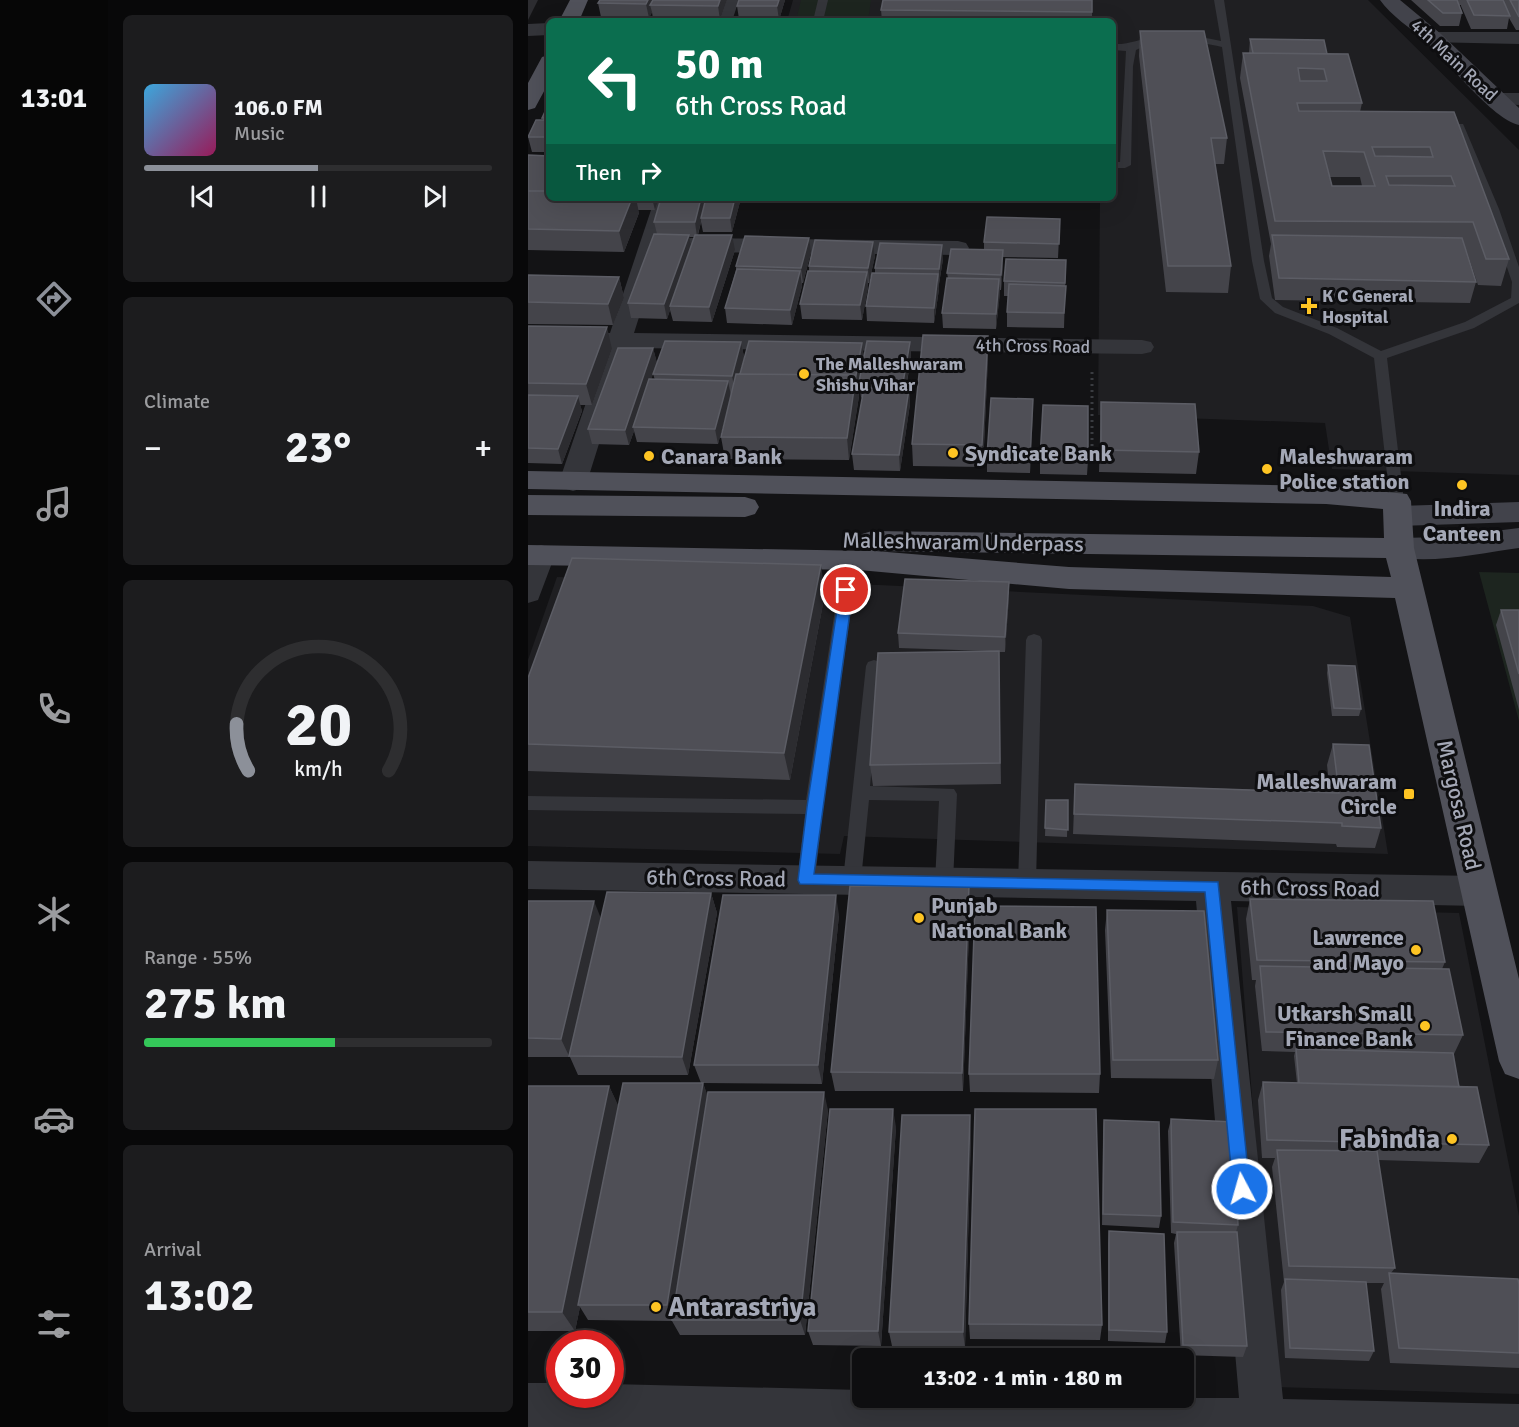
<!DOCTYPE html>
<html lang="en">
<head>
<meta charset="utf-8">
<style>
	body { margin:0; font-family:Signika,sans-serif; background:#1c1c1e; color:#f1f3f6; height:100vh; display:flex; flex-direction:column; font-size:22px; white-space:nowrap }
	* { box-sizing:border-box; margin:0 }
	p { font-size:20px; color:#9b9c9f }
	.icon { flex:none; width:33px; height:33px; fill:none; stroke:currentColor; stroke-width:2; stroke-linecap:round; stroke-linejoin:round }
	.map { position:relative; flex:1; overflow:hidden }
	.drawer { display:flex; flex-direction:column; gap:15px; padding:15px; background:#080809; width:420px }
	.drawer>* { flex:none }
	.guide { position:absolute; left:18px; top:18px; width:570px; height:183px; border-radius:9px; box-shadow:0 6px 24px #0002,0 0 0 2px #2e2e30; background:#0b6e4f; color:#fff; overflow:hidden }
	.speed { position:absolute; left:18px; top:1330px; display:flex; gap:12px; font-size:30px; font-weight:700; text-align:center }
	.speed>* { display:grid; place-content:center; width:78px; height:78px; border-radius:50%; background:#0e0e10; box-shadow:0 6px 24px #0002,0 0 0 2px #2e2e30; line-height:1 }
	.speed .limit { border:9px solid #d22; background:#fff; color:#111 }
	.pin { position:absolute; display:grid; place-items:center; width:51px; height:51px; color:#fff; margin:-26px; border:3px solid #fff; border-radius:50%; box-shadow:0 2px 6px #0007 }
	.me { position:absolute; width:66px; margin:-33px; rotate:354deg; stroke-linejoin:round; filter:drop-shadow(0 0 4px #0008) }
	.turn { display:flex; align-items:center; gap:21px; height:126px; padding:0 30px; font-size:27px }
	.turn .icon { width:78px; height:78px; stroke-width:2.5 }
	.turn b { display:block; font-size:42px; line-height:51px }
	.then { display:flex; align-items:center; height:57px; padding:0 30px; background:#0003; gap:12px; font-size:22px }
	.big { font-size:45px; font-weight:700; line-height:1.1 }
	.drawer .tile { flex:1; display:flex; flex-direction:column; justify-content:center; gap:9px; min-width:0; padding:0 21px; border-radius:9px; background:#1c1c1e }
	.drawer .dial { align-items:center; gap:0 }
	.dial svg { height:156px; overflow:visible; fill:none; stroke:#2e2e30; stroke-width:7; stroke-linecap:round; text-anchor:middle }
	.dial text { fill:#f1f3f6; stroke:none }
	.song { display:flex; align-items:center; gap:18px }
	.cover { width:72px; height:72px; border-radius:9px; background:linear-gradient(135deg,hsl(200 70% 55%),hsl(330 70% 35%)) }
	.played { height:6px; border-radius:3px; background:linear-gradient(90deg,#8c9099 50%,#2e2e30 50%) }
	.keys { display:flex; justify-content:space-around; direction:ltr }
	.heat { display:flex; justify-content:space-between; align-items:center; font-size:33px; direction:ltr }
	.charge { height:9px; border-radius:4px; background:linear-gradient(90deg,#34c759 55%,#2e2e30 0) }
	.trip { position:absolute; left:324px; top:1348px; width:342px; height:60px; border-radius:9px; background:#0e0e10; box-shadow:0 6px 24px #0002,0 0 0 2px #2e2e30; font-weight:700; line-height:60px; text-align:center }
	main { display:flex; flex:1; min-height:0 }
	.dock { display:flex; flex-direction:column; width:108px; justify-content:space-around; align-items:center; background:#060606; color:#9b9c9f }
	.dock .icon { width:42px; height:42px }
	.dock .selected { color:#8c9099 }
	.dock b { font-size:27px; color:#f1f3f6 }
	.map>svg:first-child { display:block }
	.built { fill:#1f1f22 }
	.green { fill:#1d251f }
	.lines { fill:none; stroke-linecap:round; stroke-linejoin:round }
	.path { stroke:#3a3c41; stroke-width:3; stroke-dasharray:2 4; stroke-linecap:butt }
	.lane { fill:#34353a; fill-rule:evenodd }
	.street { fill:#34353a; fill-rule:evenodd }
	.secondary { fill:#42434b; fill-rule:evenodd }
	.primary { fill:#50515a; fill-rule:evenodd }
	.wall { fill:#44444a; fill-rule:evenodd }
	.shaded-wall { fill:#2c2c30 }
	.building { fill:#4f4f56; stroke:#5c5d65; stroke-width:1.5; fill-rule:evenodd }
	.route { fill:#1a73e8; stroke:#114b97; stroke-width:1.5 }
	.poi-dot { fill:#fec423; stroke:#0e0e10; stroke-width:2 }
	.labels { text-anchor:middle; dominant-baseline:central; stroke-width:6; stroke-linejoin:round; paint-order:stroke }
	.far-street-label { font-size:18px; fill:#a4a8b6; stroke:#0e0e10 }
	.far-poi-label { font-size:18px; font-weight:bold; fill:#a4a8b6; stroke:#0e0e10; text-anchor:start }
	.poi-label { font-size:22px; font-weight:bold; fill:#a4a8b6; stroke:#0e0e10; text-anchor:start }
	.street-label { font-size:22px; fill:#a4a8b6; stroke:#0e0e10 }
	.near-poi-label { font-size:27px; font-weight:bold; fill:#a4a8b6; stroke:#0e0e10; text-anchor:end }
</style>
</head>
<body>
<main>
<nav class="dock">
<b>13:01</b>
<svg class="icon selected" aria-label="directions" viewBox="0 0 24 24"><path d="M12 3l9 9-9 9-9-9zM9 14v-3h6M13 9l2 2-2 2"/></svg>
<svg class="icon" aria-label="music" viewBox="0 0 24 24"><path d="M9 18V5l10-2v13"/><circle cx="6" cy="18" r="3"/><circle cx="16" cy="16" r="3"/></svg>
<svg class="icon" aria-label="phone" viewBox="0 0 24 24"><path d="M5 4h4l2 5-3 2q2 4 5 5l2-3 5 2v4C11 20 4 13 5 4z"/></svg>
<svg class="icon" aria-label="climate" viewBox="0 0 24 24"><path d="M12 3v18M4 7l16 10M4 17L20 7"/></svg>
<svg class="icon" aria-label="car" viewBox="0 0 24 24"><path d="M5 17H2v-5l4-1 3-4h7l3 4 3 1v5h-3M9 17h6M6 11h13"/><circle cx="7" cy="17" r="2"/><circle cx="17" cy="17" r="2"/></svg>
<svg class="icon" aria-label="filters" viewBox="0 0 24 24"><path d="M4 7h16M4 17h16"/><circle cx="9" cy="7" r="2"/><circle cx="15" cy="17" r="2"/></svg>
</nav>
<section class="drawer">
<div class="tile">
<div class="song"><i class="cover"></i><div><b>106.0 FM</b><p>Music</p></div></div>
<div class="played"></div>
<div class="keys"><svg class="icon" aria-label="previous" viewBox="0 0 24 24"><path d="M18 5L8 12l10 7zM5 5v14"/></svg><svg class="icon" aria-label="pause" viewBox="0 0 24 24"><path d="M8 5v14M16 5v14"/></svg><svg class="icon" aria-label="next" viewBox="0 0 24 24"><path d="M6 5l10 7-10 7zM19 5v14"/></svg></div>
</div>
<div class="tile"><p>Climate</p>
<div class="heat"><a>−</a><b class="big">23°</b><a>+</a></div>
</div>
<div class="tile dial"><svg viewBox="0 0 100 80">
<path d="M14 69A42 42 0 1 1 86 69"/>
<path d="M14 69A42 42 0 0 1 8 45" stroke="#8c9099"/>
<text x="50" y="56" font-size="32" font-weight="700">20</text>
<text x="50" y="72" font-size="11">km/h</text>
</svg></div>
<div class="tile"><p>Range · 55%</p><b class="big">275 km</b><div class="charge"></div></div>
<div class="tile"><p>Arrival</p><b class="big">13:02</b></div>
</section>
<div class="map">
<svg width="991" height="1427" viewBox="0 0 991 1427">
	<rect width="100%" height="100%" fill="#131315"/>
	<path class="built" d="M265 0H840L991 150V475L804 469 797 423 570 415 572 198H585V21H259Z
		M29 577 351 585 785 606 822 617 860 854 316 836 312 854 0 846V660Z
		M709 907 931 913 991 1216V1394L747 1387Z"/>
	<path class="green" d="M273 0H343L340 21H268Z
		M951 572 991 573V721Z"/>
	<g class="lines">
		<path class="path" d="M564 372V463"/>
		<path class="lane" d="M290 0H300L295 21H285Z
			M686 0H696L736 261 744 298 755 307 809 328 853 351 937 322 983 298 984 282 959 209 926 126 927 124H935L936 126 971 209 991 267V303L946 328 859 358 876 501 874 504 869 506 862 501 846 358 801 334 747 313 732 299 724 261 694 47C667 41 634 37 608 50L605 66 603 165 597 168H585V162H592L598 51 585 50V44C601 45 611 39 627 37 649 34 672 36 693 41Z
			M318 585 323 586 326 590 295 807 287 880 284 885 278 888 272 885 269 880 277 814 0 810V796L278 800 310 590 313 586Z
			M506 634 512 636 514 640 508 883 505 888 499 891 493 888 490 883 498 640 500 636Z
			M346 660 352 662 354 666 342 786 426 789 429 794 425 882 422 887 416 890 410 887 407 882 411 801 341 800 333 880 330 885 324 888 318 885 315 880 338 666 340 662Z"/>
		<path class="street" d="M193 0H211L204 21H186Z
			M21 23V35L0 36V24Z
			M906 32H991V44L899 42 897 38 899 34Z
			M967 93H991V105L960 103 957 99 960 95Z
			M127 198H149L106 333 614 340 623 342 626 347 623 352 614 354 101 348 59 482 55 488 45 491 35 488 31 482 77 347 0 346V332L82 333Z
			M163 238 430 241 438 243 441 248 438 253 430 255 163 252 155 250 152 245 155 240Z
			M13 545 23 548 27 555 10 600 0 603V553L3 548Z
			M0 861 951 876 963 881 968 891 963 901 951 906 703 901 755 1399 991 1404V1427H0V1383H32V1395H82V1384L334 1390V1398H711L668 901 0 889Z"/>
		<path class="secondary" d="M852 0H872L913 34 991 108V125C964 119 920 61 897 41 883 28 863 16 852 0Z
			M991 502V522L871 526 861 523 856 516 861 509 871 506Z
			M991 528V548C952 553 898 566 860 555L856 548 860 541 871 538 918 537Z"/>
		<path class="primary" d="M42 0H60L51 21H31Z
			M21 55V82L7 108 0 110V83L14 57Z
			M0 471 798 486 879 494 883 501 886 548 991 979V1079L977 1074 971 1061 867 598 541 589 331 570 0 565V545L343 551 334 548 329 541 334 534 344 531 856 538 855 509 798 504 0 489ZM347 551 858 558 863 577 541 567Z
			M0 495 217 497 227 500 231 507 227 514 217 517 0 515Z"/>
	</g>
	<path class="wall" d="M72 0H199L192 20 125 19 124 12 121 18 73 17 70 3Z
		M257 0 251 20 211 19 209 6Z
		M564 0V21H354L353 10Z
		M883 0H991V30H988L981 18 979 29H943L933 6V5H931L934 13 931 26H912Z
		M612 31 699 138 696 164H687L703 266 700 293 638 292 611 56Z
		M722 39 799 54 834 103 832 112H926L981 259 973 286 950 285 938 249 948 282 942 303 747 300 741 256 743 244 712 78 715 53H721ZM802 177H832L834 186H804Z
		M21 103V152H4L0 137 15 120 14 118Z
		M0 155 21 198H131L127 210H110L111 213 96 252 0 250Z
		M213 198 204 232H175L173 222 170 235 207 250 184 322 145 321 142 310 139 319 103 318 100 303 129 234 126 222ZM161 237H166L163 246Z
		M532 219 530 258 475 257V265L473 290H472L468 329 415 328 414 313 420 278 419 273 456 250V242Z
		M345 242 347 256 341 283H340V287L334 320 274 319 272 304 281 271V266Z
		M283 252 275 283H274V286L264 325 199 323 197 308 208 270V266Z
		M415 259 411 284V289L406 323 339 321 338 306 347 273V268Z
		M538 260 536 328 479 327V312L480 296H476V281Z
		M0 275 91 277 96 298 85 325 0 324Z
		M0 326 84 349 64 405H52L54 411 34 464 0 463Z
		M213 342 216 357 211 374 334 343 336 358 330 389 331 396 321 460 197 459 193 437 202 398 190 444 109 442 106 431 101 445 64 444 60 429 125 348 129 363 123 379 127 380 125 374Z
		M382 342 383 357 378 389H381L382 404 372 471 326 470 324 454 334 398 333 397 331 382Z
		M460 358 455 467 385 466 384 444Z
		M505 399 502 473 459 472V456Z
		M573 402 671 452 668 474 571 472Z
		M512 459 560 460 559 475 512 474Z
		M481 582V597L477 652H471L473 784 345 786 342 765 460 651 371 648 370 633Z
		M297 593 262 780 0 771V678Z
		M973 610H991V710L968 625Z
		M800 665 833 709 831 716H804L799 673Z
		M805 744 853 828 847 848 809 847 808 844 545 834 547 784 802 792 799 765Z
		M518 800H540L539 837 517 836Z
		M441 886 442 907 435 1091H307L303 1072Z
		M183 893 189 913 160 1075H50L42 1057H0V901L72 919Z
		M722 899 917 962 914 969 935 1035 926 1054H925L931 1087 961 1145 951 1163 850 1160 867 1268 863 1273 991 1285V1368L862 1363 853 1289 856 1283H838L846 1351 841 1361 757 1358 753 1290 756 1282 744 1167 747 1158H734L730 1100 735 1082 769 1083 766 1056 767 1052 734 1051 727 986 728 980H724L718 919Z
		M579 910 690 1060 686 1079 583 1078 577 930Z
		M311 915 294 1084 175 1083 179 1095 300 1110 277 1335H152L144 1321 60 1320 52 1307 47 1331H0V1086H81L90 1106 173 1083 166 1065Z
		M441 1074H572L571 1093 442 1092Z
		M643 1119 710 1225 708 1232 719 1346 715 1357 653 1355 646 1243 648 1234 643 1233 640 1131Z
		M576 1120 633 1216 631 1228 574 1225 575 1132Z
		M368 1127 353 1346 285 1345 280 1331Z
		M443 1133 437 1347 364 1346 361 1332Z
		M581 1231 639 1332 637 1343 580 1341V1243Z
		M441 1324 574 1325 572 1340 442 1339Z"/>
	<path class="shaded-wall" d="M0 0H10L0 20Z
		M120 0H129L122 5 124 12 121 18 118 4Z
		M192 0H199L192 20 190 6Z
		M251 0H257L251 20 249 6Z
		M104 198H108L111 213 96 252 91 231Z
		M124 198H131L127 210Z
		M173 198H180L173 218V222L169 237 167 222Z
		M207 198H213L204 232 202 218Z
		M161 235 164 250 142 306V310L139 319 136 304Z
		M204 235 207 250 184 322 181 307Z
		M281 238 283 252 275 283 273 268Z
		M345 242 347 256 341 283 340 268Z
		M414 245 415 259 411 284V269Z
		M475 250V265L473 290V275Z
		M272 271 274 286 264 325 262 310Z
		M339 272 340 287 334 320 332 305Z
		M410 274 411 289 406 323V308Z
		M91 277 96 298 85 325 80 304Z
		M471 279 472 294 468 329V314Z
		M79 327 84 349 64 405 58 384Z
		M460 336V358L455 467 454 445Z
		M213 342 216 357 207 391 204 376Z
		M382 342 383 357 376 398 375 383Z
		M334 343 336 358 330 389 331 396 321 460 319 438 328 377Z
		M125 348 129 363 107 427H105L106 431 101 445 97 430Z
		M200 381 203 396 190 444 187 429Z
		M381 389 382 404 372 471 371 455Z
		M50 396 54 411 34 464 30 449Z
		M505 399V414L502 473V457Z
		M293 565 297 593 262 780 256 753Z
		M481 582V597L477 652V637Z
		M441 886 442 907 435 1091 434 1073Z
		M183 893 189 913 160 1075 154 1057Z
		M308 895 311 915 294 1084 290 1065Z
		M66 901 74 921 41 1056 33 1039Z
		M175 1083 182 1102 147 1321 139 1305Z
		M81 1086 92 1109 50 1305 52 1307 47 1331 34 1312Z
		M296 1092 300 1110 277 1335 272 1320Z
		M365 1109 368 1127 353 1346 350 1331Z
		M442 1115 443 1133 437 1347 435 1332Z"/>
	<path class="building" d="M72 0H120L118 4 70 3Z
		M125 0H192L190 6 122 5Z
		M211 0H251L249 6H209Z
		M355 0H564V12L353 10Z
		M900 0H929L934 13H915Z
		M939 0H975L982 16 946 15Z
		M982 0H991V17Z
		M612 31H676L699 138H683L703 266H640Z
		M722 39 796 40 799 54 725 53Z
		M715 53 820 54 834 103H769L771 111 926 112 981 259H958L945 222 747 221ZM770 68 796 69 799 81H772ZM844 147H902L905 157 847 156ZM795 151 836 152 847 186H804ZM858 176H923L927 186 861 185Z
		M21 103V118H14Z
		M8 120H21V137H0Z
		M0 155 21 156V191H0Z
		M0 191H21V198H104L91 231 0 229Z
		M133 198H173L167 222H126Z
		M178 198H207L202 218H173Z
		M459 217 532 219 531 244 456 242Z
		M126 234 161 235 136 304 100 303Z
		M167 235H204L181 307 142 306Z
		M744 235 934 238 948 282 751 278Z
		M217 236 281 238 273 268 208 266Z
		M287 240 345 242 340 268 281 266Z
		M352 243 414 245 411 269 347 268Z
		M423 249 475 250 473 275 419 273Z
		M478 259 538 260 537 283 476 281Z
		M209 269 272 271 262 310 197 308Z
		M280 271 339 272 332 305 272 304Z
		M344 273 410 274 406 308 338 306Z
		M0 275 91 277 80 304 0 302Z
		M419 278 471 279 468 314 414 313Z
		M481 284 538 286 536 313 479 312Z
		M0 326 79 327 58 384 0 383Z
		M395 335 460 336 454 445 384 444Z
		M137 341 213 342 204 376 125 374Z
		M221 341 334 343 328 375 212 374Z
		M339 341 382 342 375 383 331 382Z
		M90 348H125L97 430 60 429Z
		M208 374 328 375 319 438 193 437Z
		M121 379 200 381 187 429 105 427Z
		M336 388 381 389 371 455 324 454Z
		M0 395 50 396 30 449 0 448Z
		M463 398 505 399 502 457 459 456Z
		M573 402 667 404 671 452 573 450Z
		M515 405 560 406V460L512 459Z
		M44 558 293 565 256 753 0 744V678Z
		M377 579 481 582 477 637 370 633Z
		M973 610H991V674Z
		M471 651 472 763 342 765 350 653Z
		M800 665 827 666 833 709 806 708Z
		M805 744 841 745 853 828 814 826V823L546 814 547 784 811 793Z
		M518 800H540V830L517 828Z
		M322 886H441L434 1073 303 1072Z
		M79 892 183 893 154 1057 41 1056Z
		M195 895H308L290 1065H166Z
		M722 899 905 901 917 962 729 960Z
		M0 901H66L33 1039 0 1038Z
		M447 906 568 907 572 1074H441Z
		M579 910 676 911 690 1060H585Z
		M732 966 921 969 935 1035 738 1032Z
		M768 1049 925 1053 931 1087 771 1083Z
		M735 1082 949 1087 961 1145 739 1140Z
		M95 1083H175L139 1305H50Z
		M0 1086H81L34 1312H0Z
		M180 1092H296L272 1320H144Z
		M302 1109H365L350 1331H280Z
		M447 1109H568L574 1325 441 1324Z
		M374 1115H442L435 1332H361Z
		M643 1119 705 1122 710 1225 645 1222Z
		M576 1120 631 1122 633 1216 575 1214Z
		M749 1150 849 1151 867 1268 761 1266Z
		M581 1231 636 1234 639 1332 581 1330Z
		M649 1232H709L719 1346 655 1345Z
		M861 1273 990 1279 991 1285V1353L871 1348Z
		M757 1279 838 1282 846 1351 762 1348Z"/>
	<path class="route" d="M318 585 325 590 286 874 690 882 722 1189 720 1195 714 1197 707 1195 705 1189 677 892 272 884 270 880 279 807 312 590Z"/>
	<g class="poi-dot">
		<path d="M778 297h6v6h6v6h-6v6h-6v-6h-6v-6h6z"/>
		<circle cx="276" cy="374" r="6"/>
		<circle cx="425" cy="453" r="6"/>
		<circle cx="121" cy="456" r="6"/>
		<circle cx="739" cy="469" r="6"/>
		<circle cx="934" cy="485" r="6"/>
		<rect x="875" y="788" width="12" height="12" rx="3"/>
		<circle cx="391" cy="918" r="6"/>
		<circle cx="888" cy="950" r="6"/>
		<circle cx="897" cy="1026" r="6"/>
		<circle cx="924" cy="1139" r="6"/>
		<circle cx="128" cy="1307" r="6"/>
	</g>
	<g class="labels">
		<g class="far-street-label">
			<text transform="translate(926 60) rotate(43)">4th Main Road</text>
			<text transform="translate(505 346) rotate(1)">4th Cross Road</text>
		</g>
		<g class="far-poi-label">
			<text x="794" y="296">K C General<tspan x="794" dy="21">Hospital</tspan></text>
			<text x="288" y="364">The Malleshwaram<tspan x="288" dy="21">Shishu Vihar</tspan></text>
		</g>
		<g class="poi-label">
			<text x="437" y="453">Syndicate Bank</text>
			<text x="133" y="456">Canara Bank</text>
			<text x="751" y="456">Maleshwaram<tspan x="751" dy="25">Police station</tspan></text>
			<text x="934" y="508" text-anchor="middle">Indira<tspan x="934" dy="25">Canteen</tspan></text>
			<text x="869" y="781" text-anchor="end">Malleshwaram<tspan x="869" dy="25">Circle</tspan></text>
			<text x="403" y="905">Punjab<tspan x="403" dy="25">National Bank</tspan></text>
			<text x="876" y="937" text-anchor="end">Lawrence<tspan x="876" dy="25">and Mayo</tspan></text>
			<text x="885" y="1013" text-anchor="end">Utkarsh Small<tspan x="885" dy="25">Finance Bank</tspan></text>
		</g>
		<g class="street-label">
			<text transform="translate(435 542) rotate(1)">Malleshwaram Underpass</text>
			<text transform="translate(931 805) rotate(77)">Margosa Road</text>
			<text transform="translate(188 878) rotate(1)">6th Cross Road</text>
			<text transform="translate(782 888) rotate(1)">6th Cross Road</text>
		</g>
		<g class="near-poi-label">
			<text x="912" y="1139">Fabindia</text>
			<text x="140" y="1307" text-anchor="start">Antarastriya</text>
		</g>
	</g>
</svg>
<div class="speed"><div class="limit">30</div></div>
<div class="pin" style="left:318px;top:590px;background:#d93025"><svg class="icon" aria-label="arrive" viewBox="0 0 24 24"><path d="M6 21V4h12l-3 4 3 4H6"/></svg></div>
<svg class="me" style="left:714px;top:1189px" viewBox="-20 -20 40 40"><circle r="17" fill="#1a73e8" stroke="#fff" stroke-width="3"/><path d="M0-11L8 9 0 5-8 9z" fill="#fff"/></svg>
<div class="trip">13:02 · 1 min · 180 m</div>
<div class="guide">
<div class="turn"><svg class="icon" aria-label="left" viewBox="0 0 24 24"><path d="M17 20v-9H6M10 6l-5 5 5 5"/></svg><div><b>50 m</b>6th Cross Road</div></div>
<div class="then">Then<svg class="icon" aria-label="right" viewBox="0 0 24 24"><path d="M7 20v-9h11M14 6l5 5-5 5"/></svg></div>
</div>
</div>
</main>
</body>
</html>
